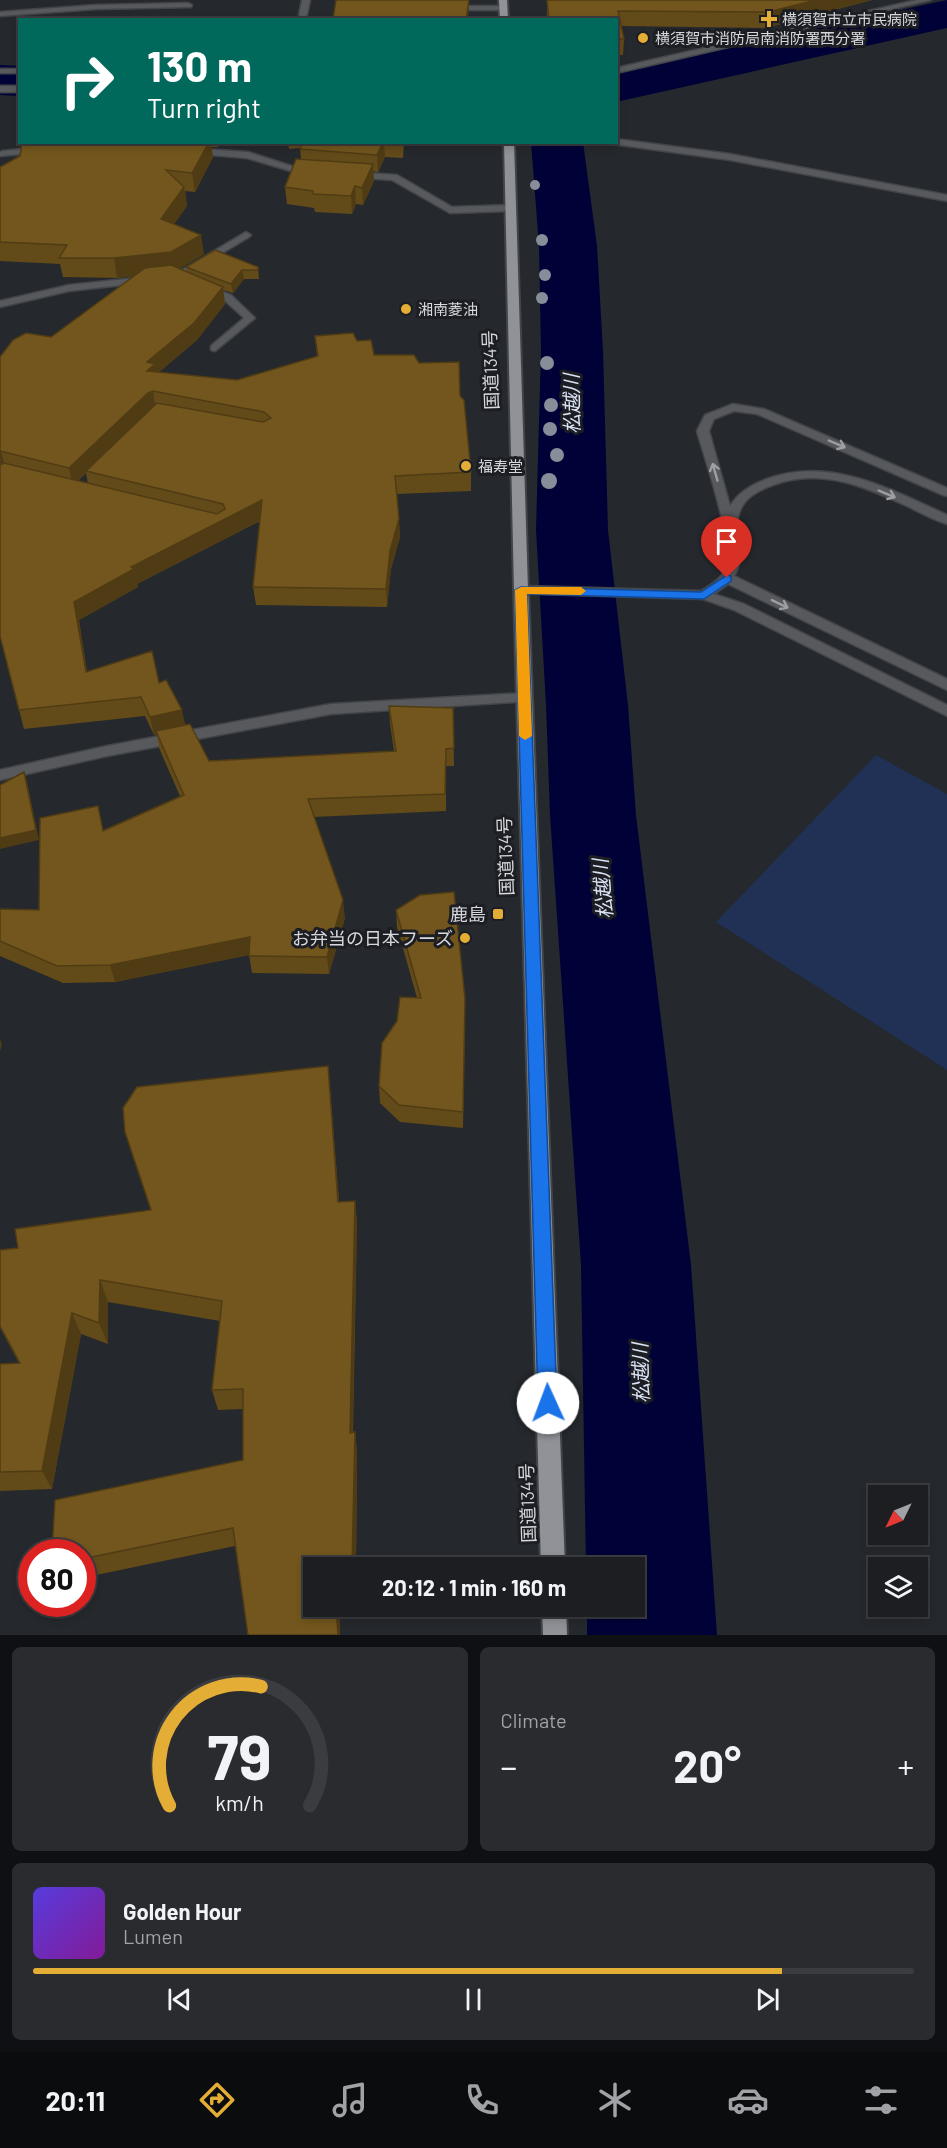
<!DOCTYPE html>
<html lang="en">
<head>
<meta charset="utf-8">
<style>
	body { margin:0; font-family:Barlow,"Noto Sans JP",sans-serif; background:#292b2f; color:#f1f3f6; height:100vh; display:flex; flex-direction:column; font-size:22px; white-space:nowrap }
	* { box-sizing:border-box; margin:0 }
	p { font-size:20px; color:#a0a2a5 }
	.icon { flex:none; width:33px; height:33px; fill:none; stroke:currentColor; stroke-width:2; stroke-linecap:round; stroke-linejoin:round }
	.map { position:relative; height:1635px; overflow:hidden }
	.side { display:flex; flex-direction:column; gap:12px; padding:12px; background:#0f1013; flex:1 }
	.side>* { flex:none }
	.banner { position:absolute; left:18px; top:18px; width:600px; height:126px; border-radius:0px; box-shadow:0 3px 9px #0003,0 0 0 2px #3a3c40; background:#00695c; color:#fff; overflow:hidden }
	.needle { width:39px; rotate:227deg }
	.controls { position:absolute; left:868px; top:1485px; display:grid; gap:12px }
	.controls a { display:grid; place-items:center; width:60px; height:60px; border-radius:0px; background:#1c1e22; box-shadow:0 3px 9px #0003,0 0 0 2px #3a3c40; font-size:30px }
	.speed { position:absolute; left:18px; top:1539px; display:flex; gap:12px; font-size:30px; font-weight:700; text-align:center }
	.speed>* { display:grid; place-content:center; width:78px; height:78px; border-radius:50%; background:#1c1e22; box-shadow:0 3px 9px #0003,0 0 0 2px #3a3c40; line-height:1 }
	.speed .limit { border:9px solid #d22; background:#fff; color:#111 }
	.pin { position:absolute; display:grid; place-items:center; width:51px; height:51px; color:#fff; margin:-62px -26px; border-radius:50% 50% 50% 0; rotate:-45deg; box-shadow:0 0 6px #0007 }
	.pin .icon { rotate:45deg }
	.me { position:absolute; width:66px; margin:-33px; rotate:358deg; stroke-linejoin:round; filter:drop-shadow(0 0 4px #0008) }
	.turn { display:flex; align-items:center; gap:21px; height:126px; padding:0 30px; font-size:27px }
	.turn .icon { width:78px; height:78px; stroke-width:2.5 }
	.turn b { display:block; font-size:42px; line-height:51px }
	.big { font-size:45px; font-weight:700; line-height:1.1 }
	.side .tile { flex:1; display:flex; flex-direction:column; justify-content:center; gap:9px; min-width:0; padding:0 21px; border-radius:9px; background:#292b2f }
	.side .dial { align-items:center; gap:0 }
	.dial svg { height:156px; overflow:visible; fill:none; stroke:#3a3c40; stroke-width:7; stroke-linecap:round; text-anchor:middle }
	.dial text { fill:#f1f3f6; stroke:none }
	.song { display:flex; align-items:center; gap:18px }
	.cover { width:72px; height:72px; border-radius:9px; background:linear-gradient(135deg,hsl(250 70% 55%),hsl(290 70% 35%)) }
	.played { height:6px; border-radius:3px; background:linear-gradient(90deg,#e4ad35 85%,#3a3c40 85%) }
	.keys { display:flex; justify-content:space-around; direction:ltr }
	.heat { display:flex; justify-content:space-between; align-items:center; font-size:33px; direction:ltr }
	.side .tiles { flex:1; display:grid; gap:12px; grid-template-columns:1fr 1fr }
	.tile:last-child { grid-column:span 2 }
	.trip { position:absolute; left:303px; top:1557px; width:342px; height:60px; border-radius:0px; background:#1c1e22; box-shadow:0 3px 9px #0003,0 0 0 2px #3a3c40; font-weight:700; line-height:60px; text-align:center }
	.menu { display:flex; height:96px; justify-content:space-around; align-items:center; background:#0b0c0e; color:#a0a2a5 }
	.menu .icon { width:42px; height:42px }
	.menu .selected { color:#e4ad35 }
	.menu b { font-size:27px; color:#f1f3f6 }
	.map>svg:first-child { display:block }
	.green { fill:#203155 }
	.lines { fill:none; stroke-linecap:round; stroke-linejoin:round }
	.river { fill:#000237; fill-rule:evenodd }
	.service-casing { stroke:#414449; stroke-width:3 }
	.minor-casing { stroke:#414449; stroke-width:3 }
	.tertiary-casing { stroke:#414449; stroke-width:3 }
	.trunk-casing { stroke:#414449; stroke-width:4 }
	.service { fill:#58595c; fill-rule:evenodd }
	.minor { fill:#58595c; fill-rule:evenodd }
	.tertiary { fill:#58595c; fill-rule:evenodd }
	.trunk { fill:#909298; fill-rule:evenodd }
	.tree { fill:#878d99 }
	.wall { fill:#624a19; fill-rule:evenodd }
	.shaded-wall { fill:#503c14 }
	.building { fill:#72561d; stroke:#503c14; stroke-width:1.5 }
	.oneway { stroke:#9e9fa2 }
	.route { fill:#1a73e8; stroke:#114b97; stroke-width:1.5 }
	.slow { fill:#f59e0b }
	.poi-dot { fill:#e4ad35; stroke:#1c1e23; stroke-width:2 }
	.labels { text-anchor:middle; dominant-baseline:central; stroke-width:6; stroke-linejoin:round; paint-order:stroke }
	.far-poi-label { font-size:15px; fill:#d7d8dc; stroke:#1c1e23; text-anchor:start }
	.street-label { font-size:18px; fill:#d7d8dc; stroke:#1c1e23 }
	.poi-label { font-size:18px; fill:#d7d8dc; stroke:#1c1e23; text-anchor:end }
	.water-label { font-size:20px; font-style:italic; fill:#dae3f5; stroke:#1c1e23 }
</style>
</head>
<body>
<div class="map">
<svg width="947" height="1635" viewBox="0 0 947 1635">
	<rect width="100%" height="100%" fill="#25282d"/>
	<path class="green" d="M876 755 947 794V1070L716 922Z"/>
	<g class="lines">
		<path class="river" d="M947 0V28L616 102V72Z
			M0 65 20 66V96L0 95Z
			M531 142H583L597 246 603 351 608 530 628 705 636 815 691 1265 717 1635H587V1606H634V1568H586L581 1265 550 815 546 705 536 530 541 351 539 246Z"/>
		<defs>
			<path id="service" d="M0 69H20V73H0Z
				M0 86H20V92H0Z
				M246 232 251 235 249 237 179 279 170 277Z
				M733 404 764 409 947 488V496L943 495 757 414 734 411 714 419 709 431 730 506C739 492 751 485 767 479 830 456 890 489 947 515V524C934 520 921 513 909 507 866 487 821 467 773 485 762 489 749 495 743 505 729 526 748 555 734 576L947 679V690L728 584 714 594 744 604 947 705V716L734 610 703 599 516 593 515 590 521 586 701 591C709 586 719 581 723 573 737 548 705 461 697 431L705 415Z"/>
			<path id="minor" d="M302 0H310L307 15 303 17 299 15Z
				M917 0H931L616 73V68Z
				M188 3 192 5 191 7 96 9 0 16V12L96 5Z
				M448 6H503L507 8 503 10H451L447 8Z
				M616 139 730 154 947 195V201L730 160 613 144 616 142Z
				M39 147 43 150 42 152 0 156V152L3 151Z
				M191 148 248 152 316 174 311 177 247 158 188 153 187 151Z
				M353 172 397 175 452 207 510 205 515 208 510 211 450 213 392 180 350 177V173Z
				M145 277 150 280 149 282 69 291 0 307V301L69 285Z
				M206 286 231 295 255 318 215 351 211 350V346L244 318 223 299 202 291 201 289Z"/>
			<path id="tertiary" d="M524 693 531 698 529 701 331 714 107 756 0 780V770L107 746 331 704Z"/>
			<path id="trunk" d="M499 0H507L508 20H500Z
				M504 142H514L528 590 565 1568H541L514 590Z
				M542 1606H566L567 1635H543Z"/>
		</defs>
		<use href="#service" class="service-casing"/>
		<use href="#minor" class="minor-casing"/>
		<use href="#tertiary" class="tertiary-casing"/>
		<use href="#trunk" class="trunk-casing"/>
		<use href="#service" class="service"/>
		<use href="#minor" class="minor"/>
		<use href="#tertiary" class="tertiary"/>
		<use href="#trunk" class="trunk"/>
	</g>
	<g class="tree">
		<circle cx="535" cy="185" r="5"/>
		<circle cx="542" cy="240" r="6"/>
		<circle cx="545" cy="275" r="6"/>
		<circle cx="542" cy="298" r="6"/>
		<circle cx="547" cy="363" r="7"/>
		<circle cx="551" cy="405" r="7"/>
		<circle cx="550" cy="429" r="7"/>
		<circle cx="557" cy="455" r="7"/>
		<circle cx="549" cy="481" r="8"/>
	</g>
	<path class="wall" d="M547 0H872L766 28 621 26 624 39 623 55H616V20H547Z
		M27 142H221L218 147H211L213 157 195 192 185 191 187 206 174 224 204 254 179 269 187 272 186 267H258L259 279H244L233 293 223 290 225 304 197 340 159 372 237 380 317 357 315 336 357 341 374 355 419 363 460 396 471 472V491L397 494 400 537 391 569 387 607 256 605 253 587 260 521 137 584 138 587 79 620 87 672 159 683 209 761 394 751 390 724 389 706 453 708 454 766H446V811L314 817 345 918 329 974 252 973 249 955 115 982 63 983 0 956V909L39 910 103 830 180 796 159 748 157 734 154 735 145 716 24 729 0 636V357L51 337 134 276 117 278 63 277 60 264 0 261V167L20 156ZM86 473 88 484 78 481Z
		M288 142H404L403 158 385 157 378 172 373 171 374 181 363 205 356 204 352 214 315 212 314 208 287 204 285 187 301 159 300 148 289 149Z
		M396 910 465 1016 463 1128 400 1122 380 1103 379 1086 417 998 397 927Z
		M328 1066 330 1089 339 1202 355 1201 357 1223 353 1433 355 1432 357 1452 356 1568H314L339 1606 340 1635H248L235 1546 82 1578V1552L243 1460V1409L218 1410 212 1390 220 1321 108 1302V1344L81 1334 52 1489 0 1491V1364L19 1363 0 1328V1250L18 1248 150 1210Z"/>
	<path class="shaded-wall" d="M469 0 468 20H466Z
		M816 0H872L766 28 768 12Z
		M209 142H211L213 157 195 192 192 173Z
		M383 142H384L385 157 378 172 377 155Z
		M373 164 374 181 363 205 362 188Z
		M355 186 356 204 352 214 351 196Z
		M184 187 187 206 164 238 161 219Z
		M201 235 204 254 174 272 117 278 114 258Z
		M242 270 244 279 233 293 231 284Z
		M223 287 225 304 197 340 157 374 147 371V362Z
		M153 391 156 409 86 471V473L73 486 69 468 148 393Z
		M0 451H1L6 469 0 472Z
		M262 500 264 518 137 584 138 587 79 620 90 691 86 672 74 602 131 567Z
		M399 519 400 537 391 569 387 607 386 589 390 551Z
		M182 710 186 729 156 731 157 734 154 735 150 717Z
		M24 772 27 782 39 840 0 849V838Z
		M343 900 345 918 329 974 327 957Z
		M250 937 253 954 115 982 110 965Z
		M0 1039 2 1045 0 1051Z
		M328 1066 330 1089 341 1225 338 1202Z
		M355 1201 357 1223 352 1452 350 1433Z
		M100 1280 108 1302V1344L99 1323Z
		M72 1313 81 1334 52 1489 42 1471Z
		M355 1432 357 1452 356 1568H352Z
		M336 1606H339L340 1635H338Z"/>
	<path class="building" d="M336 0H469L466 20H333Z
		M547 0H816L768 12 618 11 624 39H616V20H549Z
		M209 142 192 173 166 170 184 187 161 219 201 235 171 252 114 258H59L67 245 0 242V167L20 156 22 143Z
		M302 142H383L377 155 300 149Z
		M296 159 373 164 362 188 355 186 351 196 313 194V191L285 187Z
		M215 250 258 267V270H242L231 284 186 267Z
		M171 265 223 287 194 323 147 362 155 364 147 371 237 380 318 356 315 336 353 333 357 341 371 340 374 355H414L419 363 459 362 460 396 464 400 471 472 395 476 399 519 390 551 386 589 253 587 262 500 131 567 134 569 74 602 86 672 152 651 159 683 166 680 182 710 150 717 141 697 19 710 0 636V465L4 463 217 514 225 509 223 504 86 471 157 403 263 422 271 418 264 412 153 391 148 393 69 468 0 451V357L13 340 26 333 51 337 145 268Z
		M389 706 453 708 454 748 446 749 445 794 308 799 343 900 327 957 249 956 250 937 110 965 57 966 0 941V909L39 910 40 818 98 806 103 831 184 795 156 731 190 724 209 761 396 751Z
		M24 772 36 830 0 838V785Z
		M454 892 465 999 463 1112 399 1105 379 1086 382 1043 397 1021 400 997 421 998 396 910 420 895Z
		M328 1066 338 1202 355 1201 350 1433 355 1432 352 1568H314V1606H336L338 1635H248L233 1528 82 1559V1552H52L55 1500 243 1460V1389L212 1390 222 1301 100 1280 99 1323 72 1313 42 1471 0 1472V1364L20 1363 0 1326V1250L18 1248 15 1229 151 1210 125 1132 123 1108 137 1087Z"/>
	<defs><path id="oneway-shaft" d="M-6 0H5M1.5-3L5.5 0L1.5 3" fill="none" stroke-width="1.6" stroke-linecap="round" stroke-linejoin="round" transform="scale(1.5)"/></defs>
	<g class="oneway">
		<use href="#oneway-shaft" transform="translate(837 444) rotate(23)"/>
		<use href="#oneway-shaft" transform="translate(715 472) rotate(-106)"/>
		<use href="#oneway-shaft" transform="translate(887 494) rotate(23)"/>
		<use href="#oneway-shaft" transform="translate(780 604) rotate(26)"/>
	</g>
	<path class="route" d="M727 575 731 576V581L704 599 527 594 557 1403 554 1409 548 1412 541 1409 538 1403 515 590 521 587 701 592Z"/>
	<path class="slow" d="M521 587H581L586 591 581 595 527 594 532 736 525 740 519 736 515 590Z"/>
	<g class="poi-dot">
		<path d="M766 10h6v6h6v6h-6v6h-6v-6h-6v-6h6z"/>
		<circle cx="643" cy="38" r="6"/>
		<circle cx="406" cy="309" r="6"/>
		<circle cx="466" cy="466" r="6"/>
		<rect x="492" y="908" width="12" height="12" rx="3"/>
		<circle cx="465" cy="938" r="6"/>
	</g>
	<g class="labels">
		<g class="far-poi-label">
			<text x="782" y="19">横須賀市立市民病院</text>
			<text x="655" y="38">横須賀市消防局南消防署西分署</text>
			<text x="418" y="309">湘南菱油</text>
			<text x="478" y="466">福寿堂</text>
		</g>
		<g class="street-label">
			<text transform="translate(490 370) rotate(-92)">国道134号</text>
			<text transform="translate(505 856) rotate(-92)">国道134号</text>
			<text transform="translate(527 1503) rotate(-92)">国道134号</text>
		</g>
		<g class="poi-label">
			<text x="486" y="914">鹿島</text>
			<text x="453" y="938">お弁当の日本フーズ</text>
		</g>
		<g class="water-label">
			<text transform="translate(571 404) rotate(-91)">松越川</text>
			<text transform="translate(602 889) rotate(-95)">松越川</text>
			<text transform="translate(640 1373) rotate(-92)">松越川</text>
		</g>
	</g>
</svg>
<div class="controls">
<a><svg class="needle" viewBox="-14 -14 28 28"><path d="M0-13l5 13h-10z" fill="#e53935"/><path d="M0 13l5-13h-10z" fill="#a0a2a5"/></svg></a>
<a><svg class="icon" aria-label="layers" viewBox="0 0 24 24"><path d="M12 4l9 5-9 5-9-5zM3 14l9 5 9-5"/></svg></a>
</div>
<div class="speed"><div class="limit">80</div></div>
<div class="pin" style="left:727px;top:578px;background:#d93025"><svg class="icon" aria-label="arrive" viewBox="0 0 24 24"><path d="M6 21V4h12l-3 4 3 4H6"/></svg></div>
<svg class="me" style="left:548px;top:1403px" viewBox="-20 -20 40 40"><circle r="19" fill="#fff"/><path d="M0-13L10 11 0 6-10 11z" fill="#1a73e8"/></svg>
<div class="trip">20:12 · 1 min · 160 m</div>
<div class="banner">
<div class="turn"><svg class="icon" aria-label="right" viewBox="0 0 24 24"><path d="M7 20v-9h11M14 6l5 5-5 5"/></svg><div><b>130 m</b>Turn right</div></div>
</div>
</div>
<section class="side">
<div class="tiles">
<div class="tile dial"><svg viewBox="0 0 100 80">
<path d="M14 69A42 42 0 1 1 86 69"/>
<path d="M14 69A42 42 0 0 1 61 8" stroke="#e4ad35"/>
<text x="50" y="56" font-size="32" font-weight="700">79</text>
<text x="50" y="72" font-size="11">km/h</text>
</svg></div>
<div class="tile"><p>Climate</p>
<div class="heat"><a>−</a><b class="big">20°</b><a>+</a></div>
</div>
<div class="tile">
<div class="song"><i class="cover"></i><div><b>Golden Hour</b><p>Lumen</p></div></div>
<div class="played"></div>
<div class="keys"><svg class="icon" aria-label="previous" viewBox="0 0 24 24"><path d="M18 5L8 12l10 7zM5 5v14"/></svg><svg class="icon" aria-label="pause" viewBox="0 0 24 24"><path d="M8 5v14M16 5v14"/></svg><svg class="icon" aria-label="next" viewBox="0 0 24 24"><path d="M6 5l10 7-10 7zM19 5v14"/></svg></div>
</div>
</div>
</section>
<nav class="menu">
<b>20:11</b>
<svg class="icon selected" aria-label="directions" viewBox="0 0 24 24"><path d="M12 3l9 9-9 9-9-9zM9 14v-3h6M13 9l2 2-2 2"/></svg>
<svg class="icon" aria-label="music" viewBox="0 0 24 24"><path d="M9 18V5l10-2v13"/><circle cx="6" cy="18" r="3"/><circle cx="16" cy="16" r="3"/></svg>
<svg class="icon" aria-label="phone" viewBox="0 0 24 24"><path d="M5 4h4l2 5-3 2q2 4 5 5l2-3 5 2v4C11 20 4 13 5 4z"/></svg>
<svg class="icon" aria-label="climate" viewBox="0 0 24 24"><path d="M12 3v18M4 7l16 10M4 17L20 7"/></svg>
<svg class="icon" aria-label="car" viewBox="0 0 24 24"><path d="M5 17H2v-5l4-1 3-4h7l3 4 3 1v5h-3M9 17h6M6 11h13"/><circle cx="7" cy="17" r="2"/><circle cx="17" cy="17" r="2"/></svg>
<svg class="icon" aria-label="filters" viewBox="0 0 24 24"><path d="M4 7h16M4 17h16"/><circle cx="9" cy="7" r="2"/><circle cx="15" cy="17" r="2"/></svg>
</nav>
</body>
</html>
